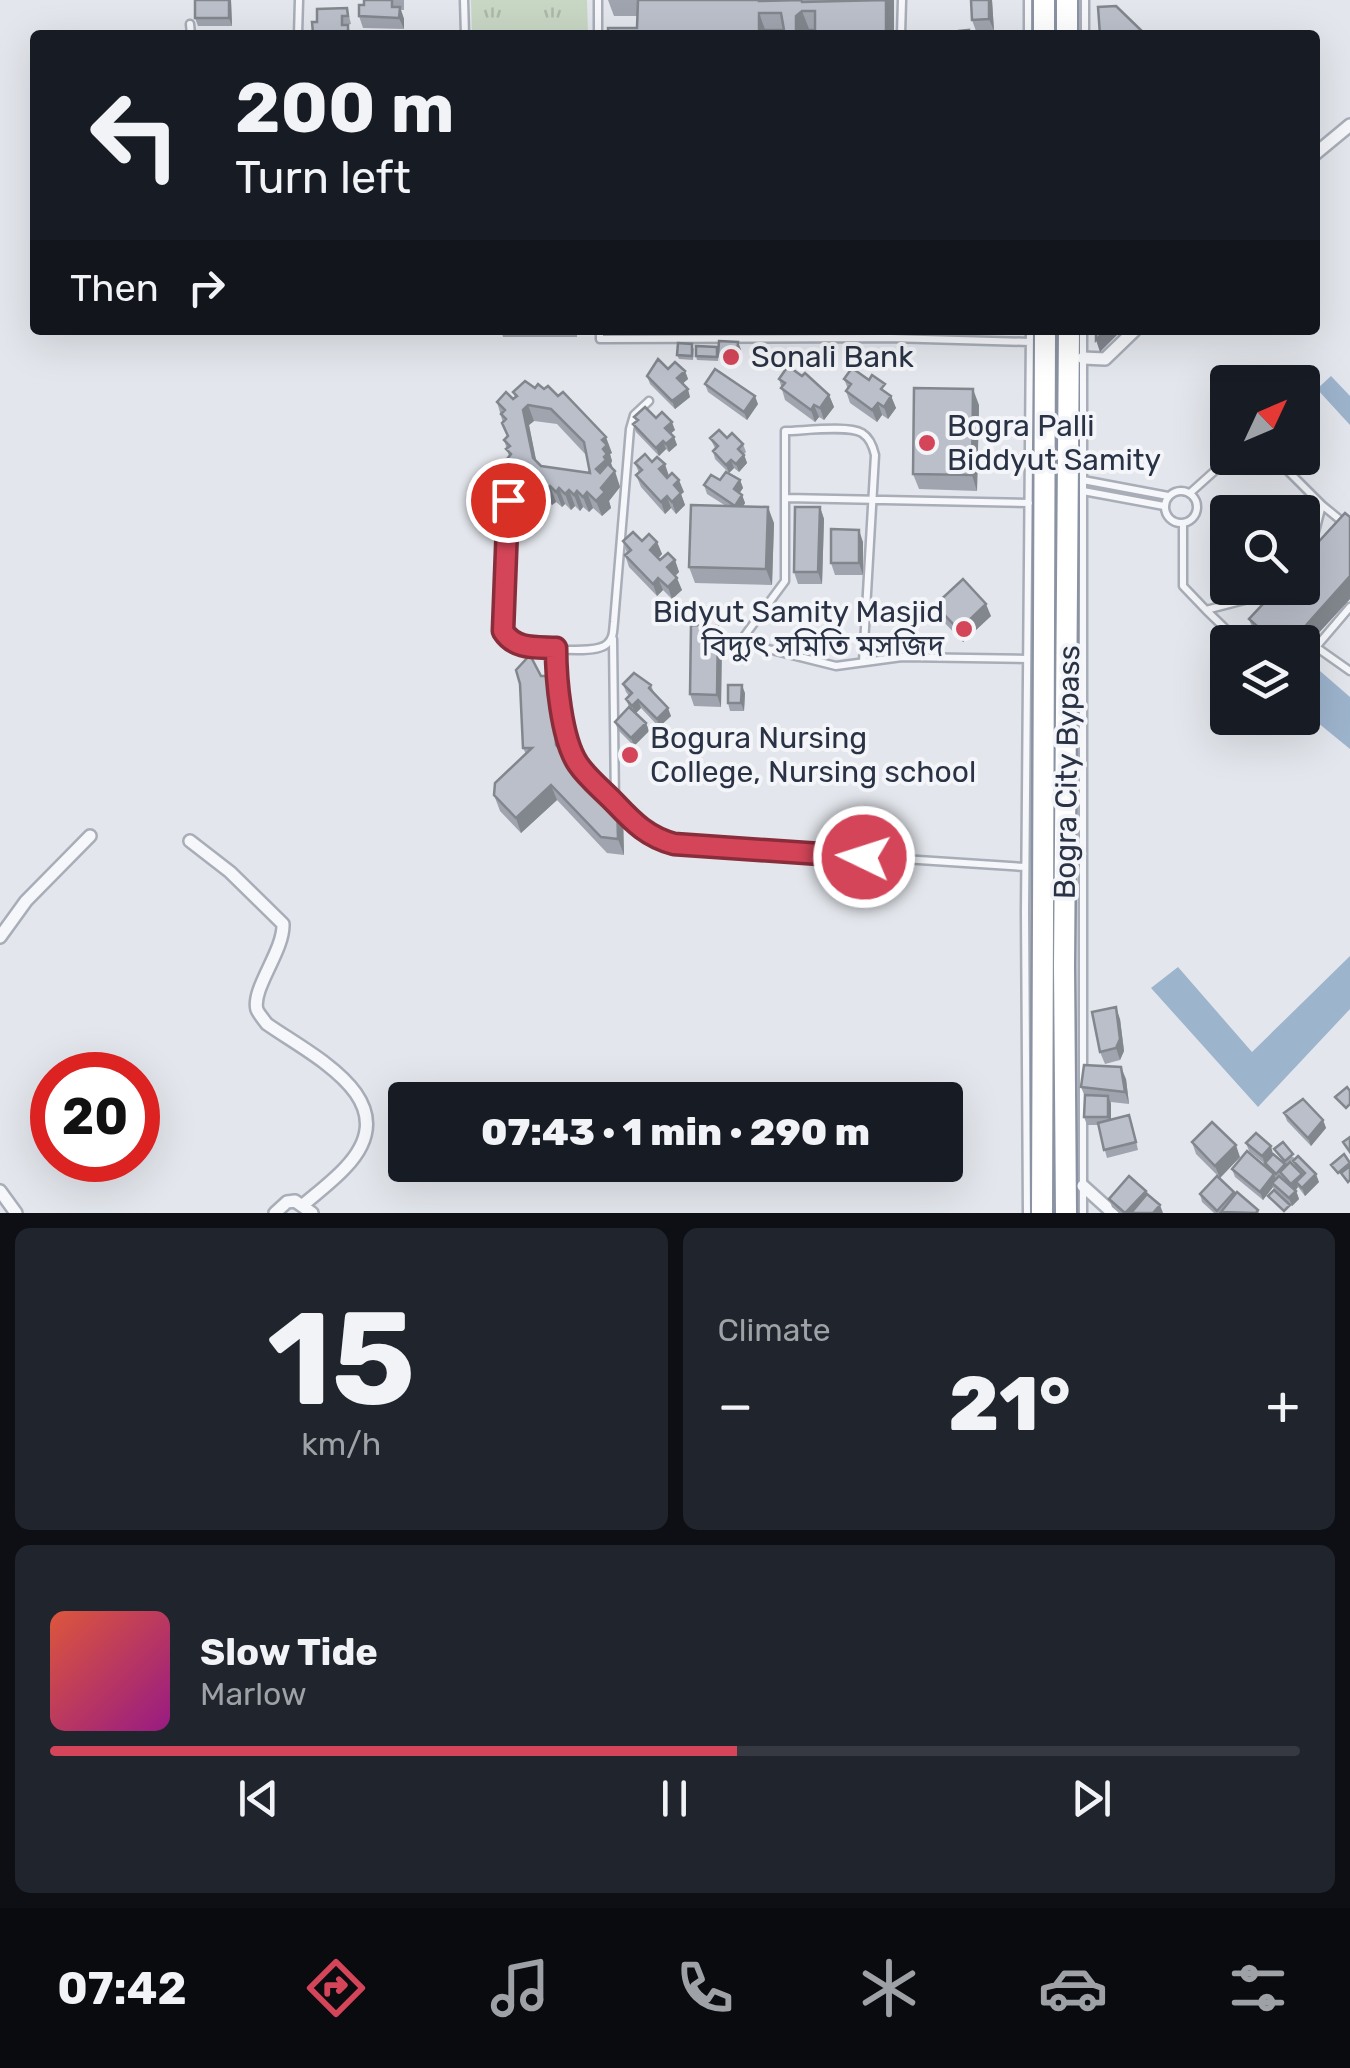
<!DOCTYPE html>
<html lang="en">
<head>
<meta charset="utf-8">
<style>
	body { margin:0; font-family:Rubik,"Noto Sans Bengali",sans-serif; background:#20242c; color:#f1f3f6; height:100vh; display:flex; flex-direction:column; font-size:38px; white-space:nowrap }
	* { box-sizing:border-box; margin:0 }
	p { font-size:32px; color:#9ea1a6 }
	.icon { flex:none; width:55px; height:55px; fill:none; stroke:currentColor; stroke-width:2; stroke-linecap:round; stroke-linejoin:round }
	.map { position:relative; height:1213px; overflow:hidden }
	.sheet { display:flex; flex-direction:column; gap:15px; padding:15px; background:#0d0f14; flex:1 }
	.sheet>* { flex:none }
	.guide { position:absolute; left:30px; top:30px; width:1290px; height:305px; border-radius:10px; box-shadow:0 10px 40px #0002; background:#171b24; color:#f1f3f6; overflow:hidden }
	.needle { width:65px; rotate:46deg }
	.buttons { position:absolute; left:1210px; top:365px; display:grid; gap:20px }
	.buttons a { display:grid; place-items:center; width:110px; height:110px; border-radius:10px; background:#171b24; box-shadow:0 10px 40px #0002; font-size:50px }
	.speed { position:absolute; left:30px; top:1052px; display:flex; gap:20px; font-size:50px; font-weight:700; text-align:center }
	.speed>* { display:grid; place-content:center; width:130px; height:130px; border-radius:50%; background:#171b24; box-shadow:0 10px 40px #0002; line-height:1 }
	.speed .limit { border:15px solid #d22; background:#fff; color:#111 }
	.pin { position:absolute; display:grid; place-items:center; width:85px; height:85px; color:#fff; margin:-42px; border:5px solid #fff; border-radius:50%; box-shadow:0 2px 10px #0007 }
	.me { position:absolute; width:110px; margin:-55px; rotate:274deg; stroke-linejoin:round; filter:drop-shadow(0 0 8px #0008) }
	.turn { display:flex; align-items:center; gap:35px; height:210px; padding:0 40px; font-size:45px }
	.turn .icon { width:130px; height:130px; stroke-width:2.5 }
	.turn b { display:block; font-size:70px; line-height:85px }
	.then { display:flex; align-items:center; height:95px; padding:0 40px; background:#0003; gap:20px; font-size:38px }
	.big { font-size:75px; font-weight:800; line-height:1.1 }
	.sheet .widget { flex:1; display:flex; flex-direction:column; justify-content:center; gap:15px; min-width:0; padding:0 35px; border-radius:15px; background:#20242c }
	.sheet .dial { align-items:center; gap:0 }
	.dial b { font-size:130px; line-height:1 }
	.song { display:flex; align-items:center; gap:30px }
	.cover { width:120px; height:120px; border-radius:15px; background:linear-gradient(135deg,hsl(10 70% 55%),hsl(310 70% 35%)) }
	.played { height:10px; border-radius:5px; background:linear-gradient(90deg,#d44559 55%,#363941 55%) }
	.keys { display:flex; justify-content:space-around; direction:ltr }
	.heat { display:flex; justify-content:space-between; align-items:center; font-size:55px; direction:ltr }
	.sheet .tiles { flex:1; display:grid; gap:15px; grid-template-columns:1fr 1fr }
	.widget:last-child { grid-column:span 2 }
	.trip { position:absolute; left:388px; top:1082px; width:575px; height:100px; border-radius:10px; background:#171b24; box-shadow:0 10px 40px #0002; font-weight:800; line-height:100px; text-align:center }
	.tab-bar { display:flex; height:160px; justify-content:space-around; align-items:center; background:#090b0e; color:#9ea1a6 }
	.tab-bar .icon { width:70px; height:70px }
	.tab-bar .active { color:#d44559 }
	.tab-bar b { font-size:45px; color:#f1f3f6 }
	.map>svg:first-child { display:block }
	.park { fill:url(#park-tufts) }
	.water { fill:#9db4cd }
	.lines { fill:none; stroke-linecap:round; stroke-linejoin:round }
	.service-casing { stroke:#a8adb7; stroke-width:11 }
	.minor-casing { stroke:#a8adb7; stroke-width:16 }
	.trunk-casing { stroke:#8a93a3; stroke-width:25 }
	.service { stroke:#f6f7fa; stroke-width:6 }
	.minor { stroke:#f6f7fa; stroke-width:11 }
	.trunk { stroke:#fff; stroke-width:20 }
	.wall { fill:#a0a4ae; fill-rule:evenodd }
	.shaded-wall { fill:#82868d }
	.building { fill:#babfca; stroke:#82868d; stroke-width:2.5; fill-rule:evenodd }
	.route-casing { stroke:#8a2d3a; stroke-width:25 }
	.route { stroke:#d44559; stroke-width:18 }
	.poi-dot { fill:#d44559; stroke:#f3f5f9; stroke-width:4 }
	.labels { text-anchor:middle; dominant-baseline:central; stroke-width:8; stroke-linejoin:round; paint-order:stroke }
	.poi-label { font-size:30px; fill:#2a3345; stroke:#f3f5f9; text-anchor:start }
	.street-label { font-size:30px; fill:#2a3345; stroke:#f3f5f9 }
</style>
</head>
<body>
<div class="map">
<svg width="1350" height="1213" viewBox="0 0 1350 1213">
	<defs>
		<pattern id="park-tufts" width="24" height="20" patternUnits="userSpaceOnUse" patternTransform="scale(2.5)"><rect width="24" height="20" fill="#c8d6c4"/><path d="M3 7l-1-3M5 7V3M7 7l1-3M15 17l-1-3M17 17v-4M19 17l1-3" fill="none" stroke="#acb8aa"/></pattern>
	</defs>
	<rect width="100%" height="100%" fill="#e3e6ec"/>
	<path class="park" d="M471 0H587L588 35H472Z"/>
	<path class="water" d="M1331 376 1350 396V425L1317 389Z
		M1306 668 1320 671 1350 697V749L1312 718 1295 721 1292 718H1302L1303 672Z
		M1350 956V1009L1258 1107 1151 988 1178 967 1252 1052Z"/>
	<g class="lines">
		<defs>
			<path id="service" d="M464 0 465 35
				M598 0V35
				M1028 0V35
				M190 24 191 35
				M298 35 299 0
				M901 35 902 0
				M1085 35V0
				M600 330V339L890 338 1030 342
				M1275 458 1322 505 1307 562 1302 566
				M1083 480 1168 496
				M1165 507a16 16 0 1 1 32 0a16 16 0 1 1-32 0Z
				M1083 491 1164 506
				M1190 493 1229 458
				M786 498 1029 503
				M508 499 502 624 507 637C520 648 594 656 607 644 614 638 613 630 614 622L630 429 634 415 649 401
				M1322 505 1350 528
				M1183 523V586L1206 610 1275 592 1280 588
				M1206 610 1239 642
				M613 639 615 803
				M1316 647 1350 607
				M556 648 567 741 577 763
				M863 662 875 455C873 446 870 438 862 433 848 425 802 431 785 431V581L740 642 836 666 902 657 1027 659
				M1302 663 1316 647 1350 671
				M616 804 645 833 674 844 1025 867
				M1027 1213 1025 911 1030 330
				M1083 1213V330"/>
			<path id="minor" d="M1315 154 1350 125
				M1083 358 1105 359 1135 330
				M190 841 230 872 283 924C284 951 251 989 257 1010 257 1011 266 1023 267 1024 314 1057 409 1101 345 1168 333 1181 317 1193 303 1205
				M0 937 26 901 90 836
				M1083 1186 1113 1213
				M0 1191 16 1213
				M275 1213 287 1202 295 1201 312 1213"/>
			<path id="trunk" d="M1044 0V35
				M1067 0V35
				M1042 1213 1045 330
				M1066 1213 1064 966 1069 330"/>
		</defs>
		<use href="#service" class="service-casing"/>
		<use href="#minor" class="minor-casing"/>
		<use href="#trunk" class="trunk-casing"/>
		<use href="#service" class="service"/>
		<use href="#minor" class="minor"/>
		<use href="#trunk" class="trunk"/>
	</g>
	<path class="wall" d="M231 0 232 26H198L195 18Z
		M364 0H404V10H401L404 19V29L363 28 359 16 364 5Z
		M608 0H894V35H608L637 28V16H614Z
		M992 0 994 31H976L972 20Z
		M347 8 351 24 345 25H348L351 35H314L317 22Z
		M416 330H483V334L417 332Z
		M501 330H577V337H503Z
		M738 342 741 350 740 364 721 363 718 357V361L697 360 696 356 717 347Z
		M694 348 693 360 679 359 677 355Z
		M668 369 685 371 688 379 682 384 690 397 675 409 650 384 647 376Z
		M779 379 829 395 834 407 824 420 819 417 815 422 785 400Z
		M844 379 891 396 896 408 888 419 882 415 877 422 850 403 846 391 848 389Z
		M525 381 612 453 610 454 612 461 611 463 620 487 609 501 611 508 602 516 593 508 589 512 583 507 580 511 575 506 571 510 565 504 562 507 556 502 552 505 547 500 543 504 538 499 535 503 529 497 525 502 517 495 511 479 514 476 507 459 509 456 504 440 507 437 497 402 513 399 515 397 513 392ZM534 421 557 424 586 455 590 473 541 466 536 461 529 425Z
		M705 384 758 404 747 420 708 392Z
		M979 405 977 491 919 489 913 474Z
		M634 417 656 418 675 430 671 433 674 437 677 445 669 452 666 449 659 456 636 432 633 424 636 421Z
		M710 438H727L743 444 746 452 744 454 747 463 739 472 734 468 729 473 715 459 713 451 715 448Z
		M652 462 669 476 684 492 681 494 685 505 676 514 671 508 665 514 641 487 636 475 639 473 635 463Z
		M720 480H740L743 488 739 493 742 495 745 503 743 507 774 523 772 585 695 583 689 567 726 506 707 494 704 485Z
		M820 507 824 519 822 584H798L794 572Z
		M623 541 657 542 662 554 658 558 660 560H675L679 572 675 576 682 590 672 599 663 590 657 596 629 567 625 555 627 553Z
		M863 542V575H835L831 563Z
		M1350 599 1302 651V642H1263L1255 635 1249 619Z
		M935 605 991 616 963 642 939 617Z
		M722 638 721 707 694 706 690 694Z
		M541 676 559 692 562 751 617 801 623 817 624 855 607 853 557 800 521 833 500 811 494 795 526 754 523 748Z
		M623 684 651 685 654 693 671 716 659 727 641 708 636 713 646 723 649 731 634 746 618 730 615 722 629 707 626 699 629 696 626 692Z
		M745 693 744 711H730L728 703Z
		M1120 1019 1124 1051 1120 1060 1105 1064 1100 1052Z
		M1126 1079 1129 1104 1111 1102V1120L1132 1123 1138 1150 1107 1158 1098 1125H1087L1084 1117 1085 1097 1081 1087Z
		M1284 1113 1323 1120 1326 1128 1311 1146 1287 1121Z
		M1192 1142 1240 1157 1220 1178 1196 1154Z
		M1246 1143 1273 1154 1286 1166 1287 1165 1276 1153 1274 1149 1295 1158 1290 1162 1296 1168 1293 1161 1319 1182 1305 1196 1298 1187 1296 1190 1299 1199 1292 1206 1275 1191 1273 1187 1263 1200 1235 1177 1232 1169 1266 1167 1265 1164 1249 1151Z
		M1146 1191 1163 1213H1119L1112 1207 1109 1199Z
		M1234 1192 1235 1195 1258 1210 1259 1213H1214L1202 1202 1200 1194Z"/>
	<path class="shaded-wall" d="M229 0H231L232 26 229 18Z
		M886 0H894V35H886Z
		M989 0H992L994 31 989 19Z
		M400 7 404 19V29L399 18Z
		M802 11 811 34 796 30V16Z
		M759 13 767 35 759 30Z
		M1106 330H1122L1100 352 1096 340Z
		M738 342 741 350 740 364 737 356Z
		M685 371 688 379 680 386 677 378Z
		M688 389 690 397 675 409 672 401Z
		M973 389 979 405 977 491 972 475Z
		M829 395 834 407 824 420 820 408Z
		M755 396 758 404 747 420 744 412Z
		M891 396 896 408 888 419 884 407Z
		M878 403 882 415 877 422 872 410Z
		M528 405 534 421 529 425 539 474 533 458 523 410Z
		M814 405 819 417 815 422 811 410Z
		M672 422 675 430 668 436 665 428Z
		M606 437 612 453 610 454 612 461 611 463 613 470 602 485 596 469 604 457 602 440Z
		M674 437 677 445 669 452 666 444Z
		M663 441 666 449 659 456 656 448Z
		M744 455 747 463 739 472 736 464Z
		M731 460 734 468 729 473 726 465Z
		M665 464 669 476 663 481 659 469Z
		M615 471 620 487 609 501 611 508 602 516 596 501 601 488Z
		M679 480 684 492 681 494 685 505 676 514 672 502 674 485Z
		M740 480 743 488 737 497 734 489Z
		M524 482 529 497 525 502 519 487Z
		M533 483 538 499 535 503 529 487Z
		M541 484 547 500 543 504 537 488Z
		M550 486 556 502 552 505 547 489Z
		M559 488 565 504 562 507 556 492Z
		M569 490 575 506 571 510 565 494Z
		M577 491 583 507 580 511 574 495Z
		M587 492 593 508 589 512 583 497Z
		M742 495 745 503 738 514 735 506Z
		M667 496 671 508 665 514 661 502Z
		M768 507 774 523 772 585 766 569Z
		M820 507 824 519 822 584 818 572Z
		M859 530 863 542V575L859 563Z
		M657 542 662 554 655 562 650 550Z
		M675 560 679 572 672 579 667 567Z
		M1350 576V599L1302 651V642H1291Z
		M658 578 663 590 657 596 653 584Z
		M677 578 682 590 672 599 668 587Z
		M986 604 991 616 963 642 959 630Z
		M718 626 722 638 721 707 717 695Z
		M553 676 559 692 562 761 556 745Z
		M742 685 745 693 744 711 741 703Z
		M638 700 641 708 635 714 632 706Z
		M668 708 671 716 659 727 657 719Z
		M646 723 649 731 634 746 631 738Z
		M551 785 557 800 521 833 516 818Z
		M617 801 623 817 624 855 618 839Z
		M1116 1007 1120 1019 1124 1051 1120 1060 1116 1048Z
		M1121 1067 1126 1079 1129 1104 1125 1092Z
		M1108 1096 1111 1104V1125L1108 1117Z
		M1323 1120 1326 1128 1311 1146 1308 1138Z
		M1236 1145 1240 1157 1220 1178 1215 1166Z
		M1271 1146 1273 1154 1265 1164 1262 1156Z
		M1274 1174 1277 1182 1272 1183 1273 1187 1263 1200 1260 1192Z
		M1302 1174 1304 1182H1296L1298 1187 1294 1192 1291 1184Z
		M1316 1174 1319 1182 1305 1196 1302 1188Z
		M1146 1191 1148 1199 1136 1213H1126Z
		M1296 1191 1299 1199 1292 1206 1289 1198Z
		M1160 1205 1163 1213H1153Z"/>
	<path class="building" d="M195 0H229V18H195Z
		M364 0H392V7H400L399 18 359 16V5H364Z
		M638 0H759V1L801 0 802 2 886 0V35H608V28H637ZM802 11H815V30H796V16ZM759 13H781L784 30H759Z
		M971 0H989V19L972 20Z
		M1116 6 1146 35H1100L1098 7Z
		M347 8 348 16H342V25H348V32L313 33 312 22H317V9Z
		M969 30V35H959V31Z
		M1096 330H1106L1096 340Z
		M719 341 738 342 737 356 718 355Z
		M678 343 692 344V356L677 355Z
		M696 346 717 347V357L696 356Z
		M658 359 668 369 675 362 685 371 677 378 688 389 672 401 647 376Z
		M788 366 802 376 805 373 829 395 820 408 814 405 811 410 781 388 785 383 779 379Z
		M852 368 869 380 872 375 885 384 881 389 891 396 884 407 878 403 872 410 846 391 851 384 844 379Z
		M715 369 755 396 744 412 705 384Z
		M525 381 535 388 538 384 544 389 548 386 558 396 563 392 606 437 602 440 607 445 603 449 607 454 604 457 606 460 596 469 600 473 608 464 615 471 601 488 605 492 596 501 587 492 583 497 577 491 574 495 569 490 565 494 559 488 556 492 550 486 547 489 541 484 537 488 533 483 529 487 524 482 519 487 511 479 516 474 507 459 511 454 506 449 510 446 504 440 508 436 502 423 506 419 501 414 505 410 497 402 506 392 513 399 517 396 513 392ZM528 405 551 409 584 442 590 473 541 466 533 458 523 410Z
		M914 388 973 389 972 475 913 474Z
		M645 407 656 418 662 412 672 422 665 428 674 437 666 444 663 441 656 448 633 424 638 420 634 417Z
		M719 430 727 438 732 433 743 444 738 449 744 455 736 464 731 460 726 465 713 451 718 446 710 438Z
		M645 454 652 462 657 457 665 464 659 469 667 478 672 473 679 480 674 485 681 493 672 502 667 496 661 502 636 475 642 470 635 463Z
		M726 472 740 480 734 489 742 495 735 506 704 485 711 475 720 480Z
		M691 505 768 507 766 569 689 567Z
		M795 507H820L818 572H794Z
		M1345 513 1350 517V576L1291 642H1275L1249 619 1278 588H1302V560Z
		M831 529 859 530V563H831Z
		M633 532 642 541 649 534 657 542 650 550 660 560 668 553 675 560 667 567 677 578 668 587 658 578 653 584 625 555 631 550 623 541Z
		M963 579 986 604 959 630 935 605Z
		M691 625 718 626 717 695 690 694Z
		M530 655 541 676H553L556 745 572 762 576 758 617 801 618 839 601 837 551 785 516 818 494 795 495 783 532 748H523L520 684 516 670Z
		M634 673 651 685 649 688 668 708 657 719 638 700 632 706 626 699 632 693 623 684Z
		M728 685H742L741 703H728Z
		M629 707 646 723 631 738 615 722Z
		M1116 1007 1120 1039 1116 1048 1100 1052 1092 1012Z
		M1084 1065 1121 1067 1125 1092 1081 1087Z
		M1347 1087 1350 1091V1104L1346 1108 1335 1097Z
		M1085 1095 1108 1096V1117H1084Z
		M1303 1099 1323 1120 1308 1138 1284 1113Z
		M1129 1115 1136 1142 1104 1150 1098 1123Z
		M1212 1122 1236 1145 1215 1166 1192 1142Z
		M1256 1133 1271 1146 1262 1156 1246 1143Z
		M1350 1137V1152L1343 1142Z
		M1283 1142 1293 1154 1285 1161 1274 1149Z
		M1247 1151 1274 1174 1260 1192 1232 1169Z
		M1273 1154 1285 1164 1276 1174 1265 1163Z
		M1344 1154 1350 1163 1338 1173 1331 1165Z
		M1298 1156 1316 1174 1302 1188 1296 1182 1305 1173 1293 1161Z
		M1290 1162 1302 1174 1291 1184 1280 1172Z
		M1350 1166V1180L1348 1182 1341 1173Z
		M1129 1176 1146 1191 1125 1213 1109 1199Z
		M1217 1176 1234 1192 1217 1211 1200 1194Z
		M1279 1176 1296 1191 1289 1198 1272 1183Z
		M1274 1190 1290 1205 1284 1211 1268 1196Z
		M1237 1192 1258 1210 1256 1213 1221 1212Z
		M1147 1194 1160 1205 1153 1213H1131Z"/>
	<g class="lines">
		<defs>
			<path id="route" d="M508 500 503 631C515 650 536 647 556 648 556 678 561 739 578 764 588 779 604 791 616 804 634 823 648 837 674 844L864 857"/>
		</defs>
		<use href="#route" class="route-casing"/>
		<use href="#route" class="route"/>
	</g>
	<g class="poi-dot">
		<circle cx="731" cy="357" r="10"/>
		<circle cx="927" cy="443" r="10"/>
		<circle cx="964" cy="629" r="10"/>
		<circle cx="630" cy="755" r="10"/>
	</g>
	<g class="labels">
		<g class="poi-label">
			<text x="751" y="357">Sonali Bank</text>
			<text x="947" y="426">Bogra Palli<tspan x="947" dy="34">Biddyut Samity</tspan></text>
			<text x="944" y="612" text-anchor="end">Bidyut Samity Masjid<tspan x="944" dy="34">বিদ্যুৎ সমিতি মসজিদ</tspan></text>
			<text x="650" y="738">Bogura Nursing<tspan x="650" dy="34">College, Nursing school</tspan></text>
		</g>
		<g class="street-label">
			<text transform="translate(1067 772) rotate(-89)">Bogra City Bypass</text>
		</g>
	</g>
</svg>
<div class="buttons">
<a><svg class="needle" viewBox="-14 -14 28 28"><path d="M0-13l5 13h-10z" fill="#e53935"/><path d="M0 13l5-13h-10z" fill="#9ea1a6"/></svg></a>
<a><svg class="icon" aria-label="search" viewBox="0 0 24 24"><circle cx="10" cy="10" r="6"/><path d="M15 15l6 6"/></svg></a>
<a><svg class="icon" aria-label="layers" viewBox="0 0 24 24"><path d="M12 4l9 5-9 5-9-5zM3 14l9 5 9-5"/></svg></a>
</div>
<div class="speed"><div class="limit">20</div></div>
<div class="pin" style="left:508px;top:500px;background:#d93025"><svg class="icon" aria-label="arrive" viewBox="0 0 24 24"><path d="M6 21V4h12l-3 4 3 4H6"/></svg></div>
<svg class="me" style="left:864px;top:857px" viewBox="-20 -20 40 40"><circle r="17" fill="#d44559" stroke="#fff" stroke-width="3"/><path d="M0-11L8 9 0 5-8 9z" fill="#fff"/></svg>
<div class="trip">07:43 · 1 min · 290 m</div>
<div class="guide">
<div class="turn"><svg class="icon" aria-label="left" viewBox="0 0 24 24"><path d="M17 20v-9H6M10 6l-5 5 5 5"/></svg><div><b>200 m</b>Turn left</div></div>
<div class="then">Then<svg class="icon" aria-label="right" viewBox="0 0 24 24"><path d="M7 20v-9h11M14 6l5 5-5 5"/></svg></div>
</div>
</div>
<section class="sheet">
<div class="tiles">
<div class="widget dial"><b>15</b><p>km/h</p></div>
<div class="widget"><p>Climate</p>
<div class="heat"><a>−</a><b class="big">21°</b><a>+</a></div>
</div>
<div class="widget">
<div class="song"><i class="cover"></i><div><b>Slow Tide</b><p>Marlow</p></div></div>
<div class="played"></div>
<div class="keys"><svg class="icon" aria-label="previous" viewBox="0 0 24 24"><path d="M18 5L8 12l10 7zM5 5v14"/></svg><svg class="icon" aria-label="pause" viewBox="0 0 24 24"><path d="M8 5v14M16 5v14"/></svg><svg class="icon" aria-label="next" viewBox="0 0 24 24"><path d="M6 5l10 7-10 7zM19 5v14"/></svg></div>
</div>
</div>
</section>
<nav class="tab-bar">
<b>07:42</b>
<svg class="icon active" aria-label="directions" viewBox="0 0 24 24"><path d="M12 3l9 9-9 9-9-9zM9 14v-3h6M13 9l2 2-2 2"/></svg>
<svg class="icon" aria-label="music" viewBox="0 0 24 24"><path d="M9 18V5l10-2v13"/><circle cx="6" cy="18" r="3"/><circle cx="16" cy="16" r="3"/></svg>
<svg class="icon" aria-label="phone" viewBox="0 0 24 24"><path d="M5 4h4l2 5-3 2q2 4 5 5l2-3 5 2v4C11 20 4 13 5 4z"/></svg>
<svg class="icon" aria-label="climate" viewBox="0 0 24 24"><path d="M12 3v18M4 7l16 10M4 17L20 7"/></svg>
<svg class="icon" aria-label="car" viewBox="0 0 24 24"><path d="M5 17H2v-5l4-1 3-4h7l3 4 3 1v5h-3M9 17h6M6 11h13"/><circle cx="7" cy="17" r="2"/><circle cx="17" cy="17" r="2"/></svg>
<svg class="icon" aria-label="filters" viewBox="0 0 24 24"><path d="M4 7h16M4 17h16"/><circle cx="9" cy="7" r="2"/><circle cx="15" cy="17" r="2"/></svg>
</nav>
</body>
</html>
